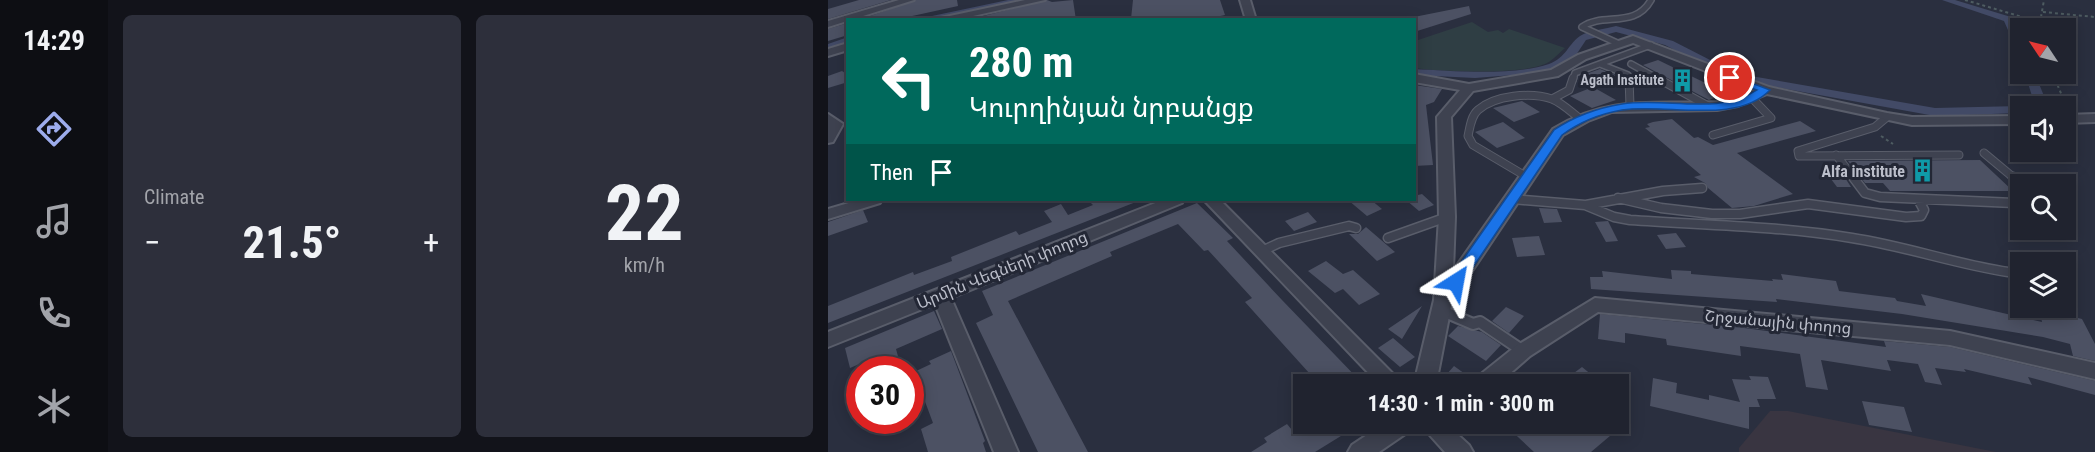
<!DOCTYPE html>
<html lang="en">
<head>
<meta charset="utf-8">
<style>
	body { margin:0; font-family:"Roboto Condensed","Noto Sans Armenian",sans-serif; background:#2d2f3b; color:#f1f3f6; height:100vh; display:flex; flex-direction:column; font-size:22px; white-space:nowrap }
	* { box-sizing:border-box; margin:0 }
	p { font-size:20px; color:#a2a4aa }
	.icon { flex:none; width:33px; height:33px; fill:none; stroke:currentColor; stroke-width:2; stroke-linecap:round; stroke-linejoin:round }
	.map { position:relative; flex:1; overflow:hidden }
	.drawer { display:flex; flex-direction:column; gap:15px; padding:15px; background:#12131a; width:720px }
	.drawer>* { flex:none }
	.banner { position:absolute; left:18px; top:18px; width:570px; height:183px; border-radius:0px; box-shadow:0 3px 15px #0003,0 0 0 2px #3d404b; background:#00695c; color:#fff; overflow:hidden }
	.needle { width:39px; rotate:305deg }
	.buttons { position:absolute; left:1182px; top:18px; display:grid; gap:12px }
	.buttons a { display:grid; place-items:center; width:66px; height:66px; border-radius:0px; background:#20232f; box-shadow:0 3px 15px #0003,0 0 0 2px #3d404b; font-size:30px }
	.speed { position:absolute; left:18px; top:356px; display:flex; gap:12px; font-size:30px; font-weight:700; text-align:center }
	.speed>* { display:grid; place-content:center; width:78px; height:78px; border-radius:50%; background:#20232f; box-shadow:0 3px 15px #0003,0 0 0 2px #3d404b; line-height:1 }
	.speed .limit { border:9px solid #d22; background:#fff; color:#111 }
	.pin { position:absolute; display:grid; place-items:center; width:51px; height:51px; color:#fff; margin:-26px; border:3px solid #fff; border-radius:50%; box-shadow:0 2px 6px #0007 }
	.me { position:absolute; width:66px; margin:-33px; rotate:34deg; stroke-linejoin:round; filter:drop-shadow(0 0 4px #0008) }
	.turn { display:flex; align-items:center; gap:21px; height:126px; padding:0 24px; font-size:27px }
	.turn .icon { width:78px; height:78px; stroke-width:2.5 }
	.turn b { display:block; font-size:42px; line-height:51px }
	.then { display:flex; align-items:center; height:57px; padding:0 24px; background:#0003; gap:12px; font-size:22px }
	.big { font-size:45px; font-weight:700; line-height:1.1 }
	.drawer .card { flex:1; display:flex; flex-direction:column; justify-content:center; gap:9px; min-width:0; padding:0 21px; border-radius:9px; background:#2d2f3b }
	.drawer .dial { align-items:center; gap:0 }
	.dial b { font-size:78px; line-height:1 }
	.heat { display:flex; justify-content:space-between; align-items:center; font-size:33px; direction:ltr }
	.drawer .tiles { flex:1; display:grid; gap:15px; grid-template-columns:repeat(2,1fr) }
	.trip { position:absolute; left:465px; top:374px; width:336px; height:60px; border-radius:0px; background:#20232f; box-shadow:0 3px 15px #0003,0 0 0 2px #3d404b; font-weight:700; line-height:60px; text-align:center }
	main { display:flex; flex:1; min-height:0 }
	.dock { display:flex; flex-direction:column; width:108px; justify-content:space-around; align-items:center; background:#0d0e13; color:#a2a4aa }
	.dock .icon { width:42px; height:42px }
	.dock .active { color:#9dacec }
	.dock b { font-size:27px; color:#f1f3f6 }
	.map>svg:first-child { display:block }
	.medical { fill:#393541 }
	.green { fill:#2f3e44 }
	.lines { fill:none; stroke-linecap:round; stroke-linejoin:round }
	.canal { fill:#424a66; fill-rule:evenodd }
	.building { fill:#4c5163 }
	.lane-far3-casing { stroke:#595d6a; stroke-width:8 }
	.lane-far2-casing { stroke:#595d6a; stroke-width:9 }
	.lane-far1-casing { stroke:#595d6a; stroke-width:11 }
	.lane-casing { stroke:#595d6a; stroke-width:14 }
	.street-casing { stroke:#595d6a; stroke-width:4 }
	.path { stroke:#4e5c61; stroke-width:2; stroke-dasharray:3 3; stroke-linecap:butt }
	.lane-far3 { stroke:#3e4250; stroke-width:5 }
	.lane-far2 { stroke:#3e4250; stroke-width:7 }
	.lane-far1 { stroke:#3e4250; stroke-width:8 }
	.lane { stroke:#3e4250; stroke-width:10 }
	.street { fill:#3e4250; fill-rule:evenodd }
	.route { fill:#1a73e8; stroke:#114b97; stroke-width:1.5 }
	.labels { text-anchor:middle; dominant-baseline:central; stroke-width:6; stroke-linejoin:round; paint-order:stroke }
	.far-poi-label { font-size:14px; font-weight:bold; fill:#bbbeca; stroke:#232735; text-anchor:end }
	.poi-label { font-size:16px; font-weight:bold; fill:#bbbeca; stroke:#232735; text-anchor:end }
	.street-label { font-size:16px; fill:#bbbeca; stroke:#232735 }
</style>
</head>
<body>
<main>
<nav class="dock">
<b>14:29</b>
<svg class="icon active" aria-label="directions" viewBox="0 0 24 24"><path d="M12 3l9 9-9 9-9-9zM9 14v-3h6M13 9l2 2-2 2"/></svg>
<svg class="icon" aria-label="music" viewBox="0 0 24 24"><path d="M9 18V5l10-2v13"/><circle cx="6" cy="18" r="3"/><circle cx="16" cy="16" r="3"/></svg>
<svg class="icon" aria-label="phone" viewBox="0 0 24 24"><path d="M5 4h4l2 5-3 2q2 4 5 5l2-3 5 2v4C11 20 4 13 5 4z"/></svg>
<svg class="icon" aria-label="climate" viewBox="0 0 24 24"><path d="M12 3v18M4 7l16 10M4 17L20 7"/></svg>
</nav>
<section class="drawer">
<div class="tiles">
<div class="card"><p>Climate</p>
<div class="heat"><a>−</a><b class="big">21.5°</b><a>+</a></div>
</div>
<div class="card dial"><b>22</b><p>km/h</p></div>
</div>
</section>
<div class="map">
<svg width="1267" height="452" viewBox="0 0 1267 452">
	<rect width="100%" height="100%" fill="#2a2f3f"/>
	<path class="medical" d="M942 411H960L1168 452H911V448Z"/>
	<path class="green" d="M644 22 660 32 670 30 675 33 681 29 737 48C731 53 725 60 719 63 696 75 613 72 587 68V41Z"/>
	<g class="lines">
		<path class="canal" d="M180 0H198L106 20H85Z
			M1114 0H1127L1183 17 1192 36V49L1187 46 1176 21Z
			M788 26 845 41 886 62 923 76 1107 108 1192 106V113L1107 116 920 82 878 66 837 45 788 32 758 40 748 55 732 67 710 73 647 78 586 75V69C624 71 686 76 721 64 738 58 741 43 752 36 761 30 778 29 788 26Z
			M20 37V44L0 50V44Z
			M1197 74H1207L1216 96V106H1204V96Z"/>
	</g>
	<path class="building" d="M31 0H63L0 19V9Z
		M88 0H129L130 6 66 20H31Z
		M219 0 224 2 245 0 248 20H153L152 17Z
		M305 0H392L397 15 374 20H308L303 19Z
		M641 6 643 14 586 32V17Z
		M20 23V35L0 41V29Z
		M830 60 898 93 881 100 815 65Z
		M772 69 795 78V79L775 86 755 75Z
		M14 71 20 75V82L0 88V76Z
		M586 85 614 89 606 102 598 105 605 165 586 166Z
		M765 87 788 100 764 108 742 96Z
		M694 101 712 112 686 122 665 108Z
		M844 119 866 138 870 137 885 145 972 121 988 131 909 153 965 194 926 206 904 208 880 188 877 183 866 177 873 175 817 128 822 127 819 124 825 122Z
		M675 122 697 138 669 148 647 132Z
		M1152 160 1185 191H1062L1055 183H1037L1020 161Z
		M994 167H1010L1023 187H1009Z
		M594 194 606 205 591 211 578 200H586V196Z
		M260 200H313L0 323V306L85 272 86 275 124 261 123 257 188 231 191 235 224 222 216 211 233 204 240 215 265 205Z
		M520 200H543L554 209 539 216Z
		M369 203 405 238 399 241 454 300 535 384H465L482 374 417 302 424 298 380 250 376 251 350 224 282 252 284 256 180 301 260 452H210L148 323 165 315 154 291Z
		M711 208 729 209 734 222 716 223Z
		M35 210 40 222 0 236V222Z
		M480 212 489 222 466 231 457 221Z
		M780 221 790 241 778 242 767 222Z
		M538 227 567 252 549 261 521 234H530Z
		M848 233 858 247 838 249 829 235Z
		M711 236 717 255 689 257 684 238Z
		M498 261 515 274 525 270 552 294 531 305 515 289 507 293 480 271Z
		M843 270 863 271V274L945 281 944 279 955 280 953 274 1008 281 1011 291 1067 298 1069 301 1098 306 1093 294 1214 322 1211 308 1254 319 1267 344V361L1245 356 1242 344 1215 337 1074 314 948 299 949 302 763 289 762 277H775L774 271 844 279Z
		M594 306 574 339 560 329Z
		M678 307 696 316 681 333 664 321Z
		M106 311 114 329 68 349 71 360 54 368 50 356 22 368 17 348Z
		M772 314 916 328 1058 347 1056 341 1122 347 1267 381V395L1200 377 1204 385 1136 369 1138 372 1107 368 1114 385 1097 382 1090 364 1059 360 1063 371 993 360 1000 390 978 387 972 354 912 346 913 356 839 345 838 339 797 333V343L770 339Z
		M630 326 654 332 673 345 658 361 620 336Z
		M565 338 587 357 572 367 550 348Z
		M123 351 157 441 155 443 158 452H100L93 429 105 423 86 372 103 364 101 361Z
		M626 366 640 376 632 384H610Z
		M754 367 775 384H731Z
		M921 376 940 377 948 399H929L932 407H921V429L822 406 825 378 849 383 848 393 881 400V395L912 402 904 379 923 380Z
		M1034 401 1076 407 1084 432 1041 425Z
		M490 423H534L487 452H423L439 442 436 438 459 424 469 436Z
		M675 423H780L789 430 763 452H706Z"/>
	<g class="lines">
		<defs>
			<path id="lane-far3" d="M789 43 754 27C775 12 807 29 823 0
				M772 64 800 75 801 80
				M803 64 832 80
				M745 80 747 73 823 45"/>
			<path id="lane-far2" d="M801 78 802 106
				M829 78 880 106
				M724 99 741 90 745 78
				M1059 117 1047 127 970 151 971 156 1131 155
				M885 135 943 118 924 98
				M1156 153 1186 178
				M1008 155 1026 178
				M699 177 645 145 640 136C642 127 643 116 650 110 667 95 703 92 724 99 734 103 742 111 751 118"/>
			<path id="lane-far1" d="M1025 177 1037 193 1052 197 1186 203 1192 198
				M1185 177 1192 190
				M790 198 833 208 884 214H912L980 204 1078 217 1093 216 1096 210 1090 199
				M684 199 757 205 786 217 802 220C876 225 951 226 1024 238 1077 246 1127 264 1180 272
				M758 205 835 191 874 188
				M560 238 619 217
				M434 251 451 243 521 226 528 228"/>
			<path id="lane" d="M612 310 645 324 652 322 695 351"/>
			<path id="street" d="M71 0H86L0 27V21Z
				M197 0H217L127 20H103Z
				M412 0H422L428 20H418Z
				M805 36 941 87 1059 113 1084 117 1192 116V124L1084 125 939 94 910 106 889 110 784 112 760 121 735 135 624 301 608 384H586L606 300 611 217 609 117 632 90 586 82V74L641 84 723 70 750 55ZM805 43 927 90 904 99 889 102C828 105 781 94 725 129L625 271 627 217 623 117 645 91 730 76 758 59Z
				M20 43V50L0 56V49Z
				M0 114 15 124 5 142 0 143Z
				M1267 114V122L1238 123V115Z
				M31 200H54L52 203 0 219V209Z
				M335 200H356L354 203 123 298 190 452H166L107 304 0 347V332Z
				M376 200H392L575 384H551Z
				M767 298 1122 331 1267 363V379L1122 345 770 312 702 356 670 384H645L648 378 688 346Z
				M557 423H586L583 430 551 452H520L524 445Z
				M591 423H617L641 445 645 452H617Z"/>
		</defs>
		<use href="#lane-far3" class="lane-far3-casing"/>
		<use href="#lane-far2" class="lane-far2-casing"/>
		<use href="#lane-far1" class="lane-far1-casing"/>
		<use href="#lane" class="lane-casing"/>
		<use href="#street" class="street-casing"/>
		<path class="path" d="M1137 0 1201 19 1207 28
			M1215 12 1267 17
			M1201 19 1213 17 1216 0
			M1225 74 1239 108
			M1053 136 1065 144"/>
		<use href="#lane-far3" class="lane-far3"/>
		<use href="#lane-far2" class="lane-far2"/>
		<use href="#lane-far1" class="lane-far1"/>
		<use href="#lane" class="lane"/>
		<use href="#street" class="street"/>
	</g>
	<path class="route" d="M898 76H905L942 90C908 125 838 103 794 110 771 114 753 121 734 135L633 285H622L620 282 622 278 726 130C747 116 769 108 794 104 838 97 890 116 929 90L898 80Z"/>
	<defs>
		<symbol id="building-bare" viewBox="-9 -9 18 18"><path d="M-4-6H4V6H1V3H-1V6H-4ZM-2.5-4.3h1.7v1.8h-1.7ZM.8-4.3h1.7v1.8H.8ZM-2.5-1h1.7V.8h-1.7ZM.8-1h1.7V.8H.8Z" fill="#0f9aa8" stroke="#232735" stroke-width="2.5" paint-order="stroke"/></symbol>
	</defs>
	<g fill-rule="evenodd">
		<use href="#building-bare" x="838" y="64" width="33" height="33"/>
		<use href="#building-bare" x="1078" y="154" width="33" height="33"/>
	</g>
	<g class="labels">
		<g class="far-poi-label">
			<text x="836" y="80">Agath Institute</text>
		</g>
		<g class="poi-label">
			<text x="1077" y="171">Alfa institute</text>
		</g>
		<g class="street-label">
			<text transform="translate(174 270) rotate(-22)">Արմին Վեգների փողոց</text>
			<text transform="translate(950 322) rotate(5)">Շրջանային փողոց</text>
		</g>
	</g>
</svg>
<div class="buttons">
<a><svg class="needle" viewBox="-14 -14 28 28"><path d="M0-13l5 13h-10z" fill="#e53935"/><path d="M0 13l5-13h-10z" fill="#a2a4aa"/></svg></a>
<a><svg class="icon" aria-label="sound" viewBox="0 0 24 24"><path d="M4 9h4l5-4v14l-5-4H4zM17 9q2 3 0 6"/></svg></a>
<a><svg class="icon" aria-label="search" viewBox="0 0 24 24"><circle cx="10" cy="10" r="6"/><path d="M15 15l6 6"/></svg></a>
<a><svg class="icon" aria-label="layers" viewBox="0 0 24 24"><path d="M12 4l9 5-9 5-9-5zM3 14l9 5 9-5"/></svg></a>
</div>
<div class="speed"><div class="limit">30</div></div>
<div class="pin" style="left:902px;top:78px;background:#d93025"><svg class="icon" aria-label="arrive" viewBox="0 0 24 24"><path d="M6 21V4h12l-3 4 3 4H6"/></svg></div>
<svg class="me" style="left:628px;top:282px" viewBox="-20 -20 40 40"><path d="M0-17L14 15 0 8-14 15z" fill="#1a73e8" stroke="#fff" stroke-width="4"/></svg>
<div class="trip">14:30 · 1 min · 300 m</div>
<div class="banner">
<div class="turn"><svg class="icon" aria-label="left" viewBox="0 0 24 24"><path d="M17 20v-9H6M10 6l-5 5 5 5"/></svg><div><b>280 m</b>Կուրղինյան նրբանցք</div></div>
<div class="then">Then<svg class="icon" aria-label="arrive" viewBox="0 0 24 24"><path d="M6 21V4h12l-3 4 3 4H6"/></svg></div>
</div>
</div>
</main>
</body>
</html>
